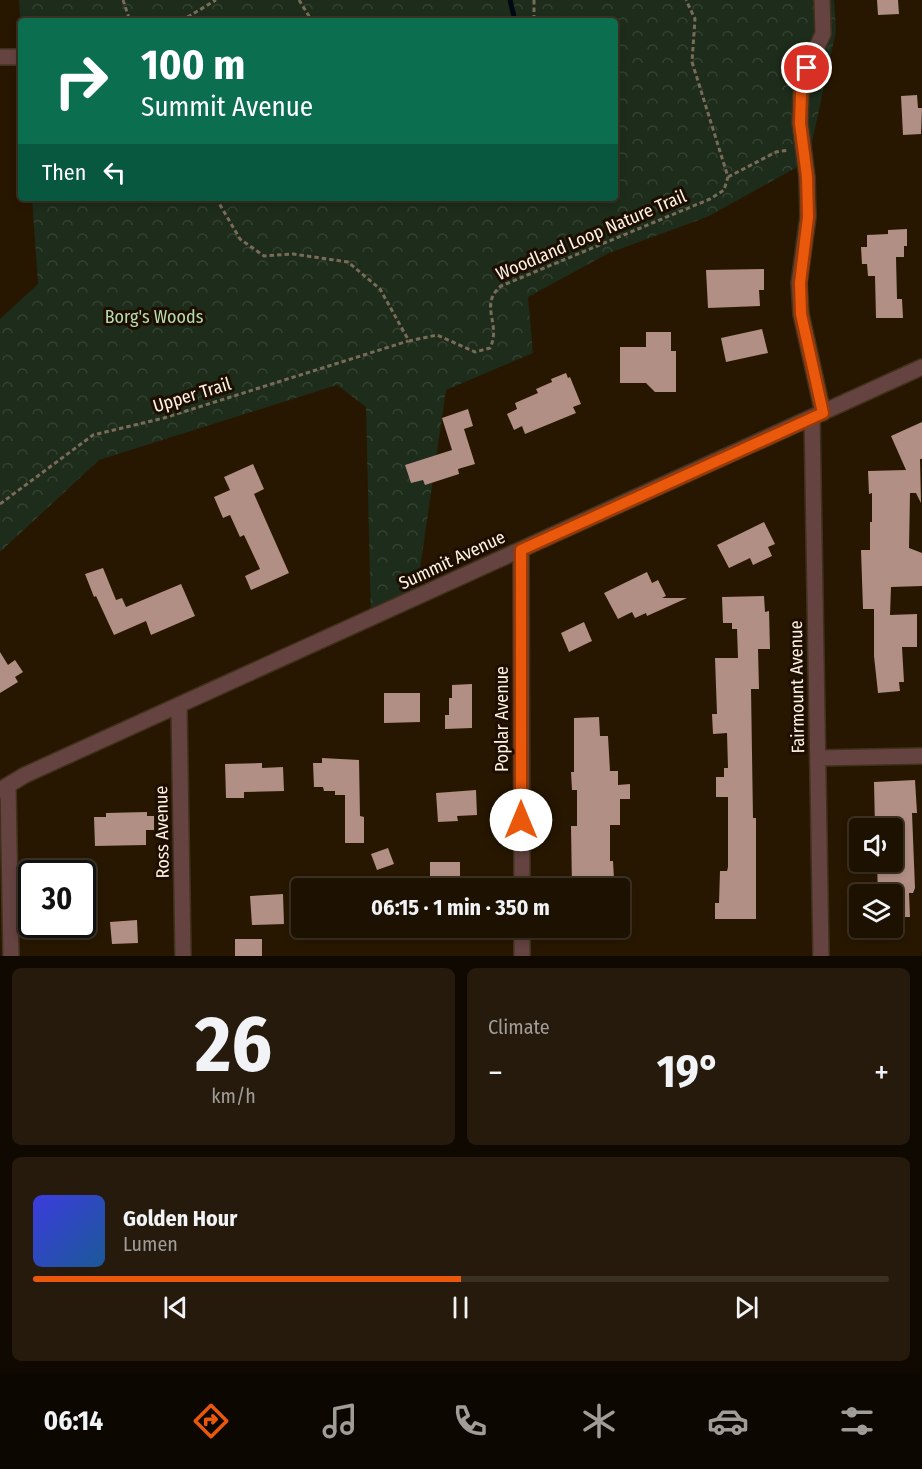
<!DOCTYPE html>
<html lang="en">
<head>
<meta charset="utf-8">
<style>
	body { margin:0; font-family:"Fira Sans Condensed",sans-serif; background:#251a0b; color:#f1f3f6; height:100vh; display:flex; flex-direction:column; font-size:22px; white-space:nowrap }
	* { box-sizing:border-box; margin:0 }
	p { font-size:20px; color:#a09d99 }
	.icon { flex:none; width:33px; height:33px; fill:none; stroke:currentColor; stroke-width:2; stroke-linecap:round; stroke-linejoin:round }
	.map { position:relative; height:956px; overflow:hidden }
	.sheet { display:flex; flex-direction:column; gap:12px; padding:12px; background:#100901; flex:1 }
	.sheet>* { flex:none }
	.guide { position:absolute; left:18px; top:18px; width:600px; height:183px; border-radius:6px; box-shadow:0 3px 9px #0003,0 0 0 2px #3b3123; background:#0b6e4f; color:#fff; overflow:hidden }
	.tools { position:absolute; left:849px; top:818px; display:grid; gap:12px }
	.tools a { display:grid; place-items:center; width:54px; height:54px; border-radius:6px; background:#1d1101; box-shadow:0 3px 9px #0003,0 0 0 2px #3b3123; font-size:30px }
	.speed { position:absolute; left:18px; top:860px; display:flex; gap:12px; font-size:30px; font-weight:700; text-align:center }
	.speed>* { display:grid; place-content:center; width:78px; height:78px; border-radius:50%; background:#1d1101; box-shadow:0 3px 9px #0003,0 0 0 2px #3b3123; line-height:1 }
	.speed .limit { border:3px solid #111; border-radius:9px; background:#fff; color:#111 }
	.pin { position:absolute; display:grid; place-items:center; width:51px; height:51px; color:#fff; margin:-26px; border:3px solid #fff; border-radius:50%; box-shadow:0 2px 6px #0007 }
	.me { position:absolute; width:66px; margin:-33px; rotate:0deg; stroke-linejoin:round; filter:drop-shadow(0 0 4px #0008) }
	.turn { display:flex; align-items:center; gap:21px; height:126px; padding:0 24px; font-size:27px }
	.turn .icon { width:78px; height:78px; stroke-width:2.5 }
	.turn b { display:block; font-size:42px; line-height:51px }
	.then { display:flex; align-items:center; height:57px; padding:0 24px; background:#0003; gap:12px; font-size:22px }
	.big { font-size:45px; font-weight:700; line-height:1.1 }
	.sheet .card { flex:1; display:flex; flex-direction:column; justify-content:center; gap:9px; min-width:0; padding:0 21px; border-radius:9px; background:#251a0b }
	.sheet .dial { align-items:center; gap:0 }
	.dial b { font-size:78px; line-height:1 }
	.song { display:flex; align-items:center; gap:18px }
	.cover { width:72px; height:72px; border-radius:9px; background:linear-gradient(135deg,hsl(240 70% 55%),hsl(210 70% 35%)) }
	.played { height:6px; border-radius:3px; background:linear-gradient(90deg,#ea580c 50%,#3b3123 50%) }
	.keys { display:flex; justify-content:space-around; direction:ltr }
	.heat { display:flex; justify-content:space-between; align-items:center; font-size:33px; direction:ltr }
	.sheet .tiles { flex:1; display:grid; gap:12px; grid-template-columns:1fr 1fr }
	.card:last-child { grid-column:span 2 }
	.trip { position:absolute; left:291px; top:878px; width:339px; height:60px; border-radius:6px; background:#1d1101; box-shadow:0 3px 9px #0003,0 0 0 2px #3b3123; font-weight:700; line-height:60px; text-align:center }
	.tabs { display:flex; height:96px; justify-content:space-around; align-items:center; background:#0c0700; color:#a09d99 }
	.tabs .icon { width:42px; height:42px }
	.tabs .current { color:#ea580c }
	.tabs b { font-size:27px; color:#f1f3f6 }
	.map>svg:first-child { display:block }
	.forest { fill:url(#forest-crowns) }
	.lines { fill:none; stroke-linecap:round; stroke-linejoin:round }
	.stream { stroke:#000912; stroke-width:5 }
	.building { fill:#b28f84 }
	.street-casing { stroke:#41311c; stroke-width:18 }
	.path { stroke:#796b58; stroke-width:3; stroke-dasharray:4.5 3; stroke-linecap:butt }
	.street { stroke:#644341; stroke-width:15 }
	.route-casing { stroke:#983908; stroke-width:15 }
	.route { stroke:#ea580c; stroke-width:10 }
	.labels { text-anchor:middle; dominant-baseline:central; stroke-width:6; stroke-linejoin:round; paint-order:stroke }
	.street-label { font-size:18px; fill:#fef3e5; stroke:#1d0e00 }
	.park-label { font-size:18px; fill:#b5deb0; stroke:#1d0e00 }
</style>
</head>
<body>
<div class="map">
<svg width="922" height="956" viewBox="0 0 922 956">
	<defs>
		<pattern id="forest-crowns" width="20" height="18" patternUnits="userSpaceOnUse" patternTransform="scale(1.5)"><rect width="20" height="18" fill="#1d2c1b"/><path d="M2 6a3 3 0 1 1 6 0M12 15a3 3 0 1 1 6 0" fill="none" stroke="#344131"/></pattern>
	</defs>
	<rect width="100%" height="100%" fill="#271701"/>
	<path class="forest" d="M19 0H834L836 31 808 161 707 217 609 253 528 297 533 353 446 390 415 603 371 623 366 407 337 385 99 460 0 552V319L38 284 32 198H615V21H21V33Z"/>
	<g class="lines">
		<path class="stream" d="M510 0 515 21"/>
	</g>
	<path class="building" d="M877 0H898L899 14 878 15Z
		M917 95 918 108H922L921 134 903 135 901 96Z
		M907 229V246H904V257H896L897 299H902L903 318H876L875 276H868L867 264H862L861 247H867V235L888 234V230Z
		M764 269V290H759L760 306 708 308 706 270Z
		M762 329 768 353 726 362 721 338Z
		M646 332H671V351H676V392H655L646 383H620V347H646Z
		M566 373 568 378 570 377 581 404 573 407 576 413 525 434 522 426 514 430 507 414 517 409 515 403 538 393 536 389 552 382 551 379Z
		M468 409 473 426 464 429 475 464 458 469 459 474 425 485 423 480 411 483 405 465 452 450 442 418Z
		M922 422V459H920L921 503 916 493H910L909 548 922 553V586L891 587 890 615 917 614V647H902L904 682H899L900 691 878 693 874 656V609H863L861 550H870V522H872V493L869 494 868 471 906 470 891 436Z
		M253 464 264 489 254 494 289 573 251 590 245 576 260 569 244 535 240 537 230 515 223 518 214 497 230 490 224 477Z
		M764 522 775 544 768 547 772 556 753 565 750 558 729 568 717 545Z
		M103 568 116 600 122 598 126 607 181 584 195 616 151 635 146 621 114 635 96 596 94 597 85 574Z
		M647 572 652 583 658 580 666 596 662 598H687L647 616 646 613 635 618 632 612 618 619 604 593Z
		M764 596 765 612 769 611 770 649H758L759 689H751L753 818H756V919H715V903H719L720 871H727L728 867V797H716V777H724V768H728L727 733 713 734 712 714H717L715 658H738L737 629H732V623H723L722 597Z
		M584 622 592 641 569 652 561 633Z
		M0 652 8 665 15 660 23 672 15 677 18 682 0 693Z
		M472 684V728L445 729V715H449V698H452V685Z
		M384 693H420V722L384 723Z
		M599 717 600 736H608L610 771H618V785L630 784V799H620V825H610V861H613L614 879H611V888H572L571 826H577V790H572L571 772H574V718Z
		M322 758 359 760 360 816 364 817V843H345V795H335V791H324L323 787H314L313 763H322Z
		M262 763V768L283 767 284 791 244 792V798H226L225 764Z
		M915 780 917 813H912L915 888 913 893H909L910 917H892V894H878L877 864H892V828H875L874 782Z
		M476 790 477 815 457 816 458 821 438 822 436 793Z
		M147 812V816H154V830H146V845L95 846 94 817H106V813Z
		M388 848 394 864 377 870 371 854Z
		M430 862H460V878H430Z
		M283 894 284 924 252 925 250 896Z
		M137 920 138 943 112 944 110 922Z
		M235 939H262V956H235Z"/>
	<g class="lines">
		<defs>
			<path id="street" d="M822 0 823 34 807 68 801 94 800 123 807 177 808 217 799 283 801 314 823 413
				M0 57H19
				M812 417 821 956
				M521 551 522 888
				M179 706 183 956
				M818 758 922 756
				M8 785 11 956
				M0 790 25 775 922 367
				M522 927V956"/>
		</defs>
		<use href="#street" class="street-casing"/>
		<path class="path" d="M123 0 130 21
			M299 0 312 21
			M534 0V21
			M181 21 216 0
			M728 177 776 152 789 150
			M216 198 240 239 264 256 293 254 348 262 380 289 409 341 437 335 475 352 490 348C502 324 478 305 501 286L710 199 724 190 728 177 692 62 695 19 686 0
			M0 504 93 435 164 418 408 341"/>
		<use href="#street" class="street"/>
	</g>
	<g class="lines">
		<defs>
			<path id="route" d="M521 820V550L823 413 801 314 800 283 808 217 807 177 800 123 801 94 807 68"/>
		</defs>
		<use href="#route" class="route-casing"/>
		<use href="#route" class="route"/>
	</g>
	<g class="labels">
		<g class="street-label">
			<text transform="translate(591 235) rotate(-23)">Woodland Loop Nature Trail</text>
			<text transform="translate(192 395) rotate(-17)">Upper Trail</text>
			<text transform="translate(452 560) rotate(-25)">Summit Avenue</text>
			<text transform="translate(797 687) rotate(-91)">Fairmount Avenue</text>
			<text transform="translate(502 719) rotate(-90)">Poplar Avenue</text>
			<text transform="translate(162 832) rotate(-91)">Ross Avenue</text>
		</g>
		<g class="park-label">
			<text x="154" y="317">Borg's Woods</text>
		</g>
	</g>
</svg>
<div class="tools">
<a><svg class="icon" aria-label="sound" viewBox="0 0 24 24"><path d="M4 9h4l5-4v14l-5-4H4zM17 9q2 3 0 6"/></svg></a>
<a><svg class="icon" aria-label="layers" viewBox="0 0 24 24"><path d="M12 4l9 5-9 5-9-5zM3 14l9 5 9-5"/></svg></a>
</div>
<div class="speed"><div class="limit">30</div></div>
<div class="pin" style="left:807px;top:68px;background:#d93025"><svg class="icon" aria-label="arrive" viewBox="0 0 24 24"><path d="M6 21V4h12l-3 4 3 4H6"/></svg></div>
<svg class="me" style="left:521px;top:820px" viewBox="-20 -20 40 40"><circle r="19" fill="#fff"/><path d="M0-13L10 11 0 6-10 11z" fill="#ea580c"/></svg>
<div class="trip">06:15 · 1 min · 350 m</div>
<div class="guide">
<div class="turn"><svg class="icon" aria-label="right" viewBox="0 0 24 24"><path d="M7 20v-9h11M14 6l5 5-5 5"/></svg><div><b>100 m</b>Summit Avenue</div></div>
<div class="then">Then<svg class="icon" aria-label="left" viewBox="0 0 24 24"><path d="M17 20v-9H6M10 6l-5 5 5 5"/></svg></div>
</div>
</div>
<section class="sheet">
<div class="tiles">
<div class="card dial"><b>26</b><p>km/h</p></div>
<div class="card"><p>Climate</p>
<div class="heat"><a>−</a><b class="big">19°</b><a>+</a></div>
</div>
<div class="card">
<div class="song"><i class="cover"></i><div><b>Golden Hour</b><p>Lumen</p></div></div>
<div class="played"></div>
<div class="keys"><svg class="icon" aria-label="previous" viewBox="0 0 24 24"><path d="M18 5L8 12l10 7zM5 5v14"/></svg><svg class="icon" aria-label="pause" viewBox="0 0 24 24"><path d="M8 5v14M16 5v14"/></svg><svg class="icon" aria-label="next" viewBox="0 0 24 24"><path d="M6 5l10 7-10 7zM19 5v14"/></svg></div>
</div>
</div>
</section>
<nav class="tabs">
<b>06:14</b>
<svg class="icon current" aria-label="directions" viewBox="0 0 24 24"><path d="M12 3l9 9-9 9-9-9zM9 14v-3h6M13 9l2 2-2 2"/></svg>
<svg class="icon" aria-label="music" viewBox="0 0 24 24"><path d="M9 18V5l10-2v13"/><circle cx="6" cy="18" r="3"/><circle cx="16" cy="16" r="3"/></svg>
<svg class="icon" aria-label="phone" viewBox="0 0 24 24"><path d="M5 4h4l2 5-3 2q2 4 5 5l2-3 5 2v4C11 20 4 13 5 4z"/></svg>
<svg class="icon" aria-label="climate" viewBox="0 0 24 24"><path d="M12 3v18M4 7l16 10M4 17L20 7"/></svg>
<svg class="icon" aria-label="car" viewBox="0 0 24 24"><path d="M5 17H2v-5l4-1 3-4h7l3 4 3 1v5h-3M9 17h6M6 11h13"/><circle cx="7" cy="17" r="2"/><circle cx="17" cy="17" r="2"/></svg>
<svg class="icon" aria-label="filters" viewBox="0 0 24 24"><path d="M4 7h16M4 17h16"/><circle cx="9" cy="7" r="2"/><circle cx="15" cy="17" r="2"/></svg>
</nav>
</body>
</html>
